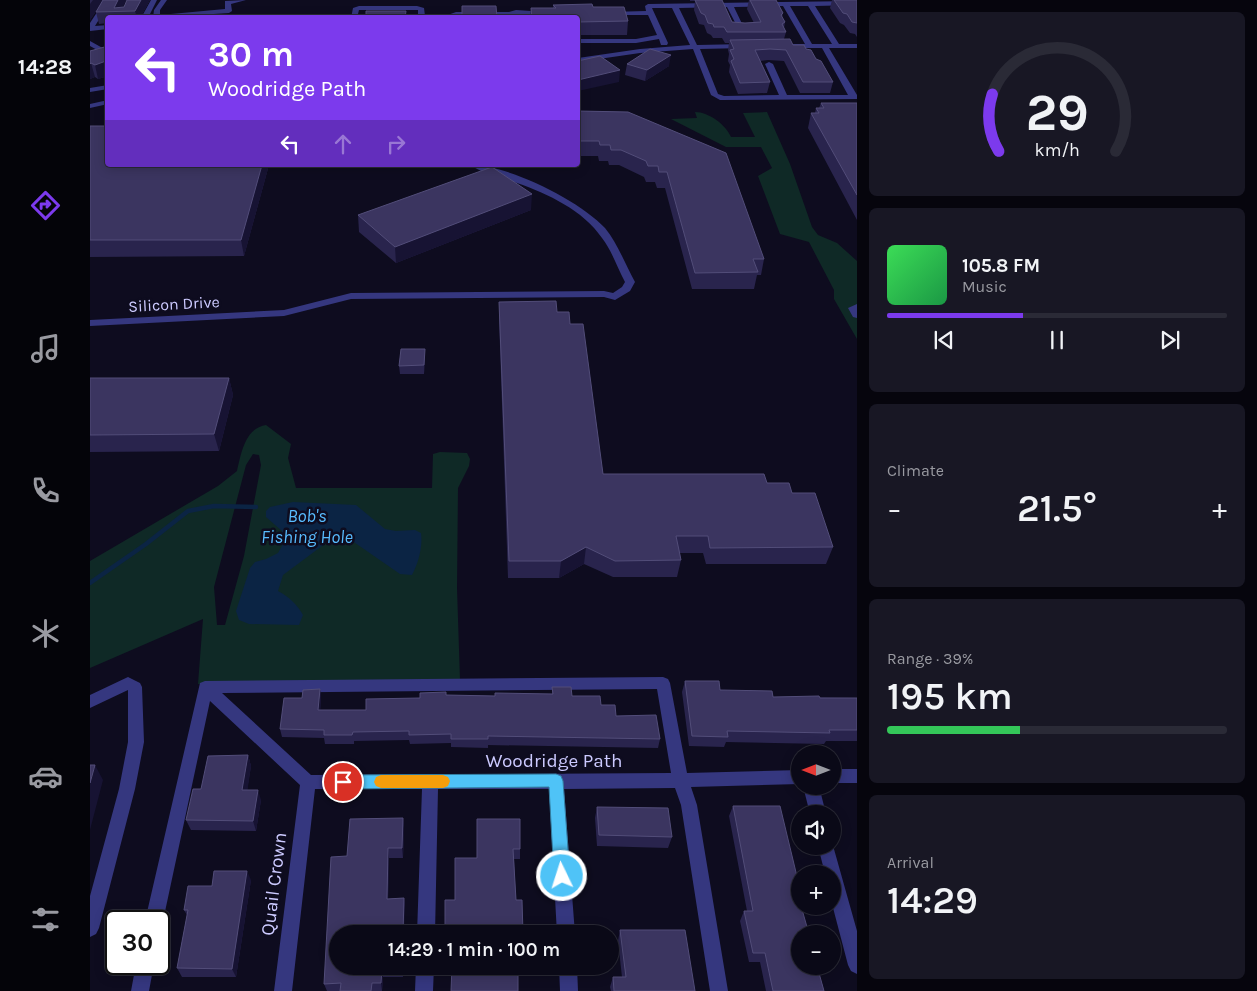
<!DOCTYPE html>
<html lang="en">
<head>
<meta charset="utf-8">
<style>
	body { margin:0; font-family:Karla,sans-serif; background:#181724; color:#f1f3f6; height:100vh; display:flex; flex-direction:column; font-size:19px; white-space:nowrap }
	* { box-sizing:border-box; margin:0 }
	p { font-size:16px; color:#999aa1 }
	.icon { flex:none; width:28px; height:28px; fill:none; stroke:currentColor; stroke-width:2; stroke-linecap:round; stroke-linejoin:round }
	.map { position:relative; flex:1; overflow:hidden }
	.side { display:flex; flex-direction:column; gap:12px; padding:12px; background:#06050d; width:400px }
	.side>* { flex:none }
	.hud { position:absolute; left:15px; top:15px; width:475px; height:152px; border-radius:5px; box-shadow:0 2px 12px #0003,0 0 0 1px #2a2a36; background:#7c3aed; color:#fff; overflow:hidden }
	.needle { width:32px; rotate:270deg }
	.controls { position:absolute; left:701px; top:745px; display:grid; gap:10px }
	.controls a { display:grid; place-items:center; width:50px; height:50px; border-radius:50%; background:#0a0917; box-shadow:0 2px 12px #0003,0 0 0 1px #2a2a36; font-size:25px }
	.speed { position:absolute; left:15px; top:910px; display:flex; gap:10px; font-size:25px; font-weight:700; text-align:center }
	.speed>* { display:grid; place-content:center; width:65px; height:65px; border-radius:50%; background:#0a0917; box-shadow:0 2px 12px #0003,0 0 0 1px #2a2a36; line-height:1 }
	.speed .limit { border:2px solid #111; border-radius:8px; background:#fff; color:#111 }
	.pin { position:absolute; display:grid; place-items:center; width:42px; height:42px; color:#fff; margin:-21px; border:2px solid #fff; border-radius:50%; box-shadow:0 1px 5px #0007 }
	.me { position:absolute; width:55px; margin:-28px; rotate:356deg; stroke-linejoin:round; filter:drop-shadow(0 0 4px #0008) }
	.turn { display:flex; align-items:center; gap:18px; height:105px; padding:0 20px; font-size:22px }
	.turn .icon { width:65px; height:65px; stroke-width:2.5 }
	.turn b { display:block; font-size:35px; line-height:42px }
	.lanes { display:flex; align-items:center; height:48px; padding:0 20px; background:#0003; justify-content:center; gap:25px; direction:ltr }
	.lanes .off { opacity:.35 }
	.big { font-size:38px; font-weight:600; line-height:1.1 }
	.side .widget { flex:1; display:flex; flex-direction:column; justify-content:center; gap:8px; min-width:0; padding:0 18px; border-radius:8px; background:#181724 }
	.side .dial { align-items:center; gap:0 }
	.dial svg { height:130px; overflow:visible; fill:none; stroke:#2a2a36; stroke-width:7; stroke-linecap:round; text-anchor:middle }
	.dial text { fill:#f1f3f6; stroke:none }
	.song { display:flex; align-items:center; gap:15px }
	.cover { width:60px; height:60px; border-radius:8px; background:linear-gradient(135deg,hsl(130 70% 55%),hsl(140 70% 35%)) }
	.played { height:5px; border-radius:2px; background:linear-gradient(90deg,#7c3aed 40%,#2a2a36 40%) }
	.keys { display:flex; justify-content:space-around; direction:ltr }
	.heat { display:flex; justify-content:space-between; align-items:center; font-size:28px; direction:ltr }
	.charge { height:8px; border-radius:4px; background:linear-gradient(90deg,#34c759 39%,#2a2a36 0) }
	.trip { position:absolute; left:239px; top:925px; width:290px; height:50px; border-radius:25px; background:#0a0917; box-shadow:0 2px 12px #0003,0 0 0 1px #2a2a36; font-weight:600; line-height:50px; text-align:center }
	main { display:flex; flex:1; min-height:0 }
	.tabs { display:flex; flex-direction:column; width:90px; justify-content:space-around; align-items:center; background:#040409; color:#999aa1 }
	.tabs .icon { width:35px; height:35px }
	.tabs .current { color:#7c3aed }
	.tabs b { font-size:22px; color:#f1f3f6 }
	.map>svg:first-child { display:block }
	.green { fill:#0f2926; fill-rule:evenodd }
	.water { fill:#0b2444 }
	.lines { fill:none; stroke-linecap:round; stroke-linejoin:round }
	.stream { stroke:#0b2444; stroke-width:4.5 }
	.minor { fill:#35377f; fill-rule:evenodd }
	.wall { fill:#29244d }
	.shaded-wall { fill:#171333 }
	.building { fill:#3b3560; stroke:#524d79 }
	.route { fill:#4fc3f7; stroke:#337fa1 }
	.slow { fill:#f59e0b }
	.labels { text-anchor:middle; dominant-baseline:central; stroke-width:5; stroke-linejoin:round; paint-order:stroke }
	.street-label { font-size:16px; fill:#cccaff; stroke:#0e0c1f }
	.water-label { font-size:18px; font-style:italic; fill:#58bcff; stroke:#0e0c1f }
	.near-street-label { font-size:19px; fill:#cccaff; stroke:#0e0c1f }
</style>
</head>
<body>
<main>
<nav class="tabs">
<b>14:28</b>
<svg class="icon current" aria-label="directions" viewBox="0 0 24 24"><path d="M12 3l9 9-9 9-9-9zM9 14v-3h6M13 9l2 2-2 2"/></svg>
<svg class="icon" aria-label="music" viewBox="0 0 24 24"><path d="M9 18V5l10-2v13"/><circle cx="6" cy="18" r="3"/><circle cx="16" cy="16" r="3"/></svg>
<svg class="icon" aria-label="phone" viewBox="0 0 24 24"><path d="M5 4h4l2 5-3 2q2 4 5 5l2-3 5 2v4C11 20 4 13 5 4z"/></svg>
<svg class="icon" aria-label="climate" viewBox="0 0 24 24"><path d="M12 3v18M4 7l16 10M4 17L20 7"/></svg>
<svg class="icon" aria-label="car" viewBox="0 0 24 24"><path d="M5 17H2v-5l4-1 3-4h7l3 4 3 1v5h-3M9 17h6M6 11h13"/><circle cx="7" cy="17" r="2"/><circle cx="17" cy="17" r="2"/></svg>
<svg class="icon" aria-label="filters" viewBox="0 0 24 24"><path d="M4 7h16M4 17h16"/><circle cx="9" cy="7" r="2"/><circle cx="15" cy="17" r="2"/></svg>
</nav>
<div class="map">
<svg width="767" height="991" viewBox="0 0 767 991">
	<rect width="100%" height="100%" fill="#0e0c1f"/>
	<path class="green" d="M605 112C619 112 636 125 641 137H665L653 113 677 112 700 164 722 227 728 235 747 243 767 261V339L744 299V290L719 242 690 234 668 176 682 168 671 147H636L581 119 607 118Z
		M176 425 201 444 198 458 206 488H342L343 454 350 452 377 453 380 459 379 466 368 488 367 588 370 680 108 684 113 619 0 668V561L128 486 147 471C151 454 155 428 176 425ZM163 454 169 455 171 465 154 556 135 625H127L124 587 156 465Z"/>
	<path class="water" d="M203 502 266 505 295 529 306 531 325 530 331 533C333 547 328 564 322 575L310 574 258 538 236 543 193 575 188 591C199 597 207 604 213 615L209 625 159 624 149 620 146 611 160 568 165 562 176 559 188 553 194 542 192 531 176 517V511L180 507Z"/>
	<g class="lines">
		<path class="stream" d="M0 583 56 544 98 511 124 506 166 507"/>
		<path class="minor" d="M15 0H21L5 26 18 25V29L0 31V23Z
			M61 0H67L58 18H51Z
			M71 0H77L70 10V15L135 9V1L156 0 141 4 142 11 139 13 63 18 64 10Z
			M767 1V5L725 6 749 44H767V48H739L767 95V99L630 100 621 95 603 49 550 53 488 62V58L550 49 600 45 582 8H562L578 43 577 45H571L569 39 546 43H488V39H546L567 35 558 15H517L516 14 519 12 556 11 555 6 558 4ZM693 6 715 44H694V48H732L758 95H697L683 64 679 62 675 64 689 95 634 96 628 94 610 49 655 48 659 46 655 44 607 45 589 8 637 7 649 30 652 32 655 30 644 7ZM700 6H718L742 44H722Z
			M269 6H327L334 8 335 16H355L366 12H419L426 10 456 12 459 14 456 16 427 14 420 16 268 18 328 16V10H269L267 18H261L263 8Z
			M0 41 18 51V56L0 46Z
			M18 85V89L0 92V88Z
			M18 100V104L0 108V104Z
			M381 165C418 165 489 200 515 228 528 244 535 264 545 282L540 291 525 300 514 297 261 299 194 316 0 326V320L194 310 261 293 514 291 523 293 532 287 535 282C527 267 522 251 512 238 493 210 458 194 427 183 413 178 392 174 381 165Z
			M767 304V318L763 317 758 308Z
			M38 677 50 683 52 687 54 742 45 789 9 928 6 934 0 937V896L29 789 38 742V690L0 708V695Z
			M573 677 578 679 580 683 597 773 710 770V784L601 787 607 805 638 991H620L591 805 585 788 474 789 485 934H467L459 789H348L345 934H327L332 789H225L202 991H184L210 785 120 701 73 921 69 928V921H55L110 683 115 681ZM567 689 581 773 221 775 132 693Z
			M742 769H767V783H742Z
			M713 786H729L736 814H720Z
			M742 842 767 931V974L761 971 758 965 742 904V874H735L728 846H742Z
			M46 964H64L59 991H41Z
			M326 966H344L343 991H325Z
			M469 966H487L488 991H470Z"/>
	</g>
	<path class="wall" d="M0 0H36L32 8 34 7 37 0H60L50 18H18V23L9 24 6 12 11 4 0 20Z
		M600 0H632L642 22 655 23H664L657 9 659 0H653H686L693 13 692 18 695 22 694 28 696 32 694 39 703 45 716 49 726 59 743 82 740 93H710L694 61 678 60 670 61 680 82 677 93 648 94 639 72 640 65 638 61 639 54 638 50 639 43H635L632 38H623L621 35 617 33 614 25 609 24 604 10 605 1H600Z
		M742 0H767V37L765 34 760 33 754 25 750 23 740 8Z
		M463 5 503 7 538 21 537 35H488V18H440L441 8H463Z
		M18 46V76L8 79 5 77 0 79V51Z
		M537 64 579 66 555 81 535 75Z
		M731 103H767V220L718 128 721 113H725L726 108H729Z
		M488 111 538 112 674 259 671 275H667L664 289H602L575 188H567L565 182H556L554 177 529 165H519L518 161H509L508 156H488Z
		M0 126 179 165 154 256 0 257Z
		M441 210 306 263 269 232 268 215Z
		M409 302 467 312 480 324 513 474 677 483 702 493 743 547 736 564H616L613 553H590L591 560 587 577H523L494 564 469 578H418L409 318Z
		M335 358 334 374H310L309 366Z
		M0 378H139L143 395 129 451 0 452Z
		M595 681 630 690 683 697 767 698V741H736L734 744 636 742 634 747 599 746 592 692Z
		M462 687 482 696 511 705 526 716 570 739 568 748 398 745V748L361 747V743L320 744 319 740 264 741V744H235L234 738 192 737 190 729 212 698 230 689 231 698 230 710H276L330 698 356 695 405 696 462 694Z
		M158 755 161 766 157 790 171 800 166 831 101 830 96 820 111 789Z
		M643 806 710 889 709 900 734 991H676L670 962H659L650 921 654 911H657L639 816Z
		M507 807 582 837 578 848 507 846 505 818Z
		M313 818 314 828 313 858H299L298 899 314 898 315 908 248 966H313V977H293L292 991H237L234 984 257 856Z
		M387 819 430 849V859H424L426 900 433 934H355V928L365 900 387 858Z
		M161 880 146 977H92L87 968 97 915 94 910 122 886Z
		M530 930 605 991H521L520 987 523 977H532L528 941Z"/>
	<path class="shaded-wall" d="M3 0H14L0 20V4Z
		M28 0H36L31 11 24 8Z
		M51 0H60L50 18H47L45 11Z
		M581 55 579 66 555 81 557 70Z
		M16 61 18 67V76L8 79 5 65Z
		M1 63 5 77 0 79V64Z
		M530 70 529 82 488 91V80Z
		M172 165H179L154 256 151 240Z
		M442 194 441 210 306 263 305 247Z
		M335 349V358L334 374V365Z
		M139 378 143 395 129 451 124 434Z
		M496 547 494 564 469 578 471 561Z
		M230 689 231 698 230 719 228 710Z
		M158 755 161 766 156 800 152 790Z
		M5 765 13 780 0 830V783Z
		M168 790 171 800 166 831 163 821Z
		M313 818 314 828 313 858 312 848Z
		M298 848 299 858 298 908 297 899Z
		M157 871 161 880 146 977 142 969Z
		M314 898 315 908 314 934H313Z
		M312 966H313V977L312 968Z
		M292 969 293 977 292 991 291 983Z"/>
	<path class="building" d="M13 0H28L24 8 34 7 37 0H51L45 11 6 12Z
		M605 0H632L642 22 655 23 671 22 660 0H686L693 13 691 15 695 22 692 24 696 32H637L634 27H624L623 24 618 23 615 15 611 13Z
		M744 0H767V23L762 22 757 14 753 13Z
		M502 4 503 7H534L538 21 488 22V18H442L441 8H466L463 5Z
		M372 6H406L407 18H372Z
		M276 11H316L315 18H276Z
		M700 39 703 45H714L716 49 721 50 726 59 731 61 743 82H713L696 50 680 49 665 50 680 82 650 83 641 61 644 59 640 50 644 49 640 40Z
		M18 46V62L16 61 5 65 1 63 0 64V51Z
		M560 49 581 55 557 70 537 64Z
		M510 56 530 70 488 80V68L490 67 488 65V61Z
		M731 103H767V195L721 113H729L726 108H734Z
		M488 111 538 112 636 153 674 259H663L668 272 605 273 577 172H569L568 166H558L556 161 531 150H521L520 145H510L509 141H488Z
		M0 126H18V165H172L151 240H0Z
		M402 167 442 194 305 247 268 215Z
		M466 301 467 312H479L480 324H493L513 474H674L677 483H699L702 493H725L743 547 620 548 618 536H586L591 560 525 561 496 547 471 561H419L409 302Z
		M311 349H335L334 365 309 366Z
		M0 378H139L124 434 0 435Z
		M595 681H629L630 690 682 691 683 697 729 696 730 698H767V730H739L740 733 637 731 638 737 602 736Z
		M462 687H481L482 696H510L511 705H525L526 716 566 715 570 739 398 736V739H361V734L319 735V731L263 732 262 735H234V730L190 729 194 698H212L213 690 230 689 228 710H276V699L330 698V693L356 692V695L405 696V693L463 694Z
		M158 755 152 790H168L163 821 96 820 103 789H111L118 756Z
		M0 765H5L0 783Z
		M643 806H690L710 889V896H708L710 902V906H711L719 934H710V966H727L734 991H683L675 953H663L654 911H663Z
		M507 807 578 808 582 837 509 835Z
		M313 818 312 848H298L297 899 314 898 313 934H248V966H312V968L292 969 291 983H282L281 991H250L251 983 234 984 241 857 257 856 260 819Z
		M387 819H430V849H423L426 900H432L433 934H366V928H355V900H365V858H387Z
		M124 871H157L142 969 87 968 98 910H94L98 886H122Z
		M530 930H595L605 991H524L523 977H536Z
		M362 966H428V991H361Z"/>
	<path class="route" d="M466 774 471 776 473 781 480 876 477 882 472 884 467 882 464 876 459 787 253 789 248 787 246 782 248 777 253 775Z"/>
	<path class="slow" d="M291 775H353L358 777 360 781 358 786 353 788H291L286 786 284 782 286 777Z"/>
	<g class="labels">
		<g class="street-label">
			<text transform="translate(84 304) rotate(-3)">Silicon Drive</text>
		</g>
		<g class="water-label">
			<text x="217" y="516">Bob's<tspan x="217" dy="21">Fishing Hole</tspan></text>
		</g>
		<g class="near-street-label">
			<text x="464" y="761">Woodridge Path</text>
			<text transform="translate(184 884) rotate(-83)">Quail Crown</text>
		</g>
	</g>
</svg>
<div class="controls">
<a><svg class="needle" viewBox="-14 -14 28 28"><path d="M0-13l5 13h-10z" fill="#e53935"/><path d="M0 13l5-13h-10z" fill="#999aa1"/></svg></a>
<a><svg class="icon" aria-label="sound" viewBox="0 0 24 24"><path d="M4 9h4l5-4v14l-5-4H4zM17 9q2 3 0 6"/></svg></a>
<a>+</a>
<a>−</a>
</div>
<div class="speed"><div class="limit">30</div></div>
<div class="pin" style="left:253px;top:782px;background:#d93025"><svg class="icon" aria-label="arrive" viewBox="0 0 24 24"><path d="M6 21V4h12l-3 4 3 4H6"/></svg></div>
<svg class="me" style="left:472px;top:876px" viewBox="-20 -20 40 40"><circle r="17" fill="#4fc3f7" stroke="#fff" stroke-width="3"/><path d="M0-11L8 9 0 5-8 9z" fill="#fff"/></svg>
<div class="trip">14:29 · 1 min · 100 m</div>
<div class="hud">
<div class="turn"><svg class="icon" aria-label="left" viewBox="0 0 24 24"><path d="M17 20v-9H6M10 6l-5 5 5 5"/></svg><div><b>30 m</b>Woodridge Path</div></div>
<div class="lanes"><svg class="icon" aria-label="left" viewBox="0 0 24 24"><path d="M17 20v-9H6M10 6l-5 5 5 5"/></svg><svg class="icon off" aria-label="ahead" viewBox="0 0 24 24"><path d="M12 20V5M6 11l6-6 6 6"/></svg><svg class="icon off" aria-label="right" viewBox="0 0 24 24"><path d="M7 20v-9h11M14 6l5 5-5 5"/></svg></div>
</div>
</div>
<section class="side">
<div class="widget dial"><svg viewBox="0 0 100 80">
<path d="M14 69A42 42 0 1 1 86 69"/>
<path d="M14 69A42 42 0 0 1 10 34" stroke="#7c3aed"/>
<text x="50" y="56" font-size="32" font-weight="700">29</text>
<text x="50" y="72" font-size="11">km/h</text>
</svg></div>
<div class="widget">
<div class="song"><i class="cover"></i><div><b>105.8 FM</b><p>Music</p></div></div>
<div class="played"></div>
<div class="keys"><svg class="icon" aria-label="previous" viewBox="0 0 24 24"><path d="M18 5L8 12l10 7zM5 5v14"/></svg><svg class="icon" aria-label="pause" viewBox="0 0 24 24"><path d="M8 5v14M16 5v14"/></svg><svg class="icon" aria-label="next" viewBox="0 0 24 24"><path d="M6 5l10 7-10 7zM19 5v14"/></svg></div>
</div>
<div class="widget"><p>Climate</p>
<div class="heat"><a>−</a><b class="big">21.5°</b><a>+</a></div>
</div>
<div class="widget"><p>Range · 39%</p><b class="big">195 km</b><div class="charge"></div></div>
<div class="widget"><p>Arrival</p><b class="big">14:29</b></div>
</section>
</main>
</body>
</html>
